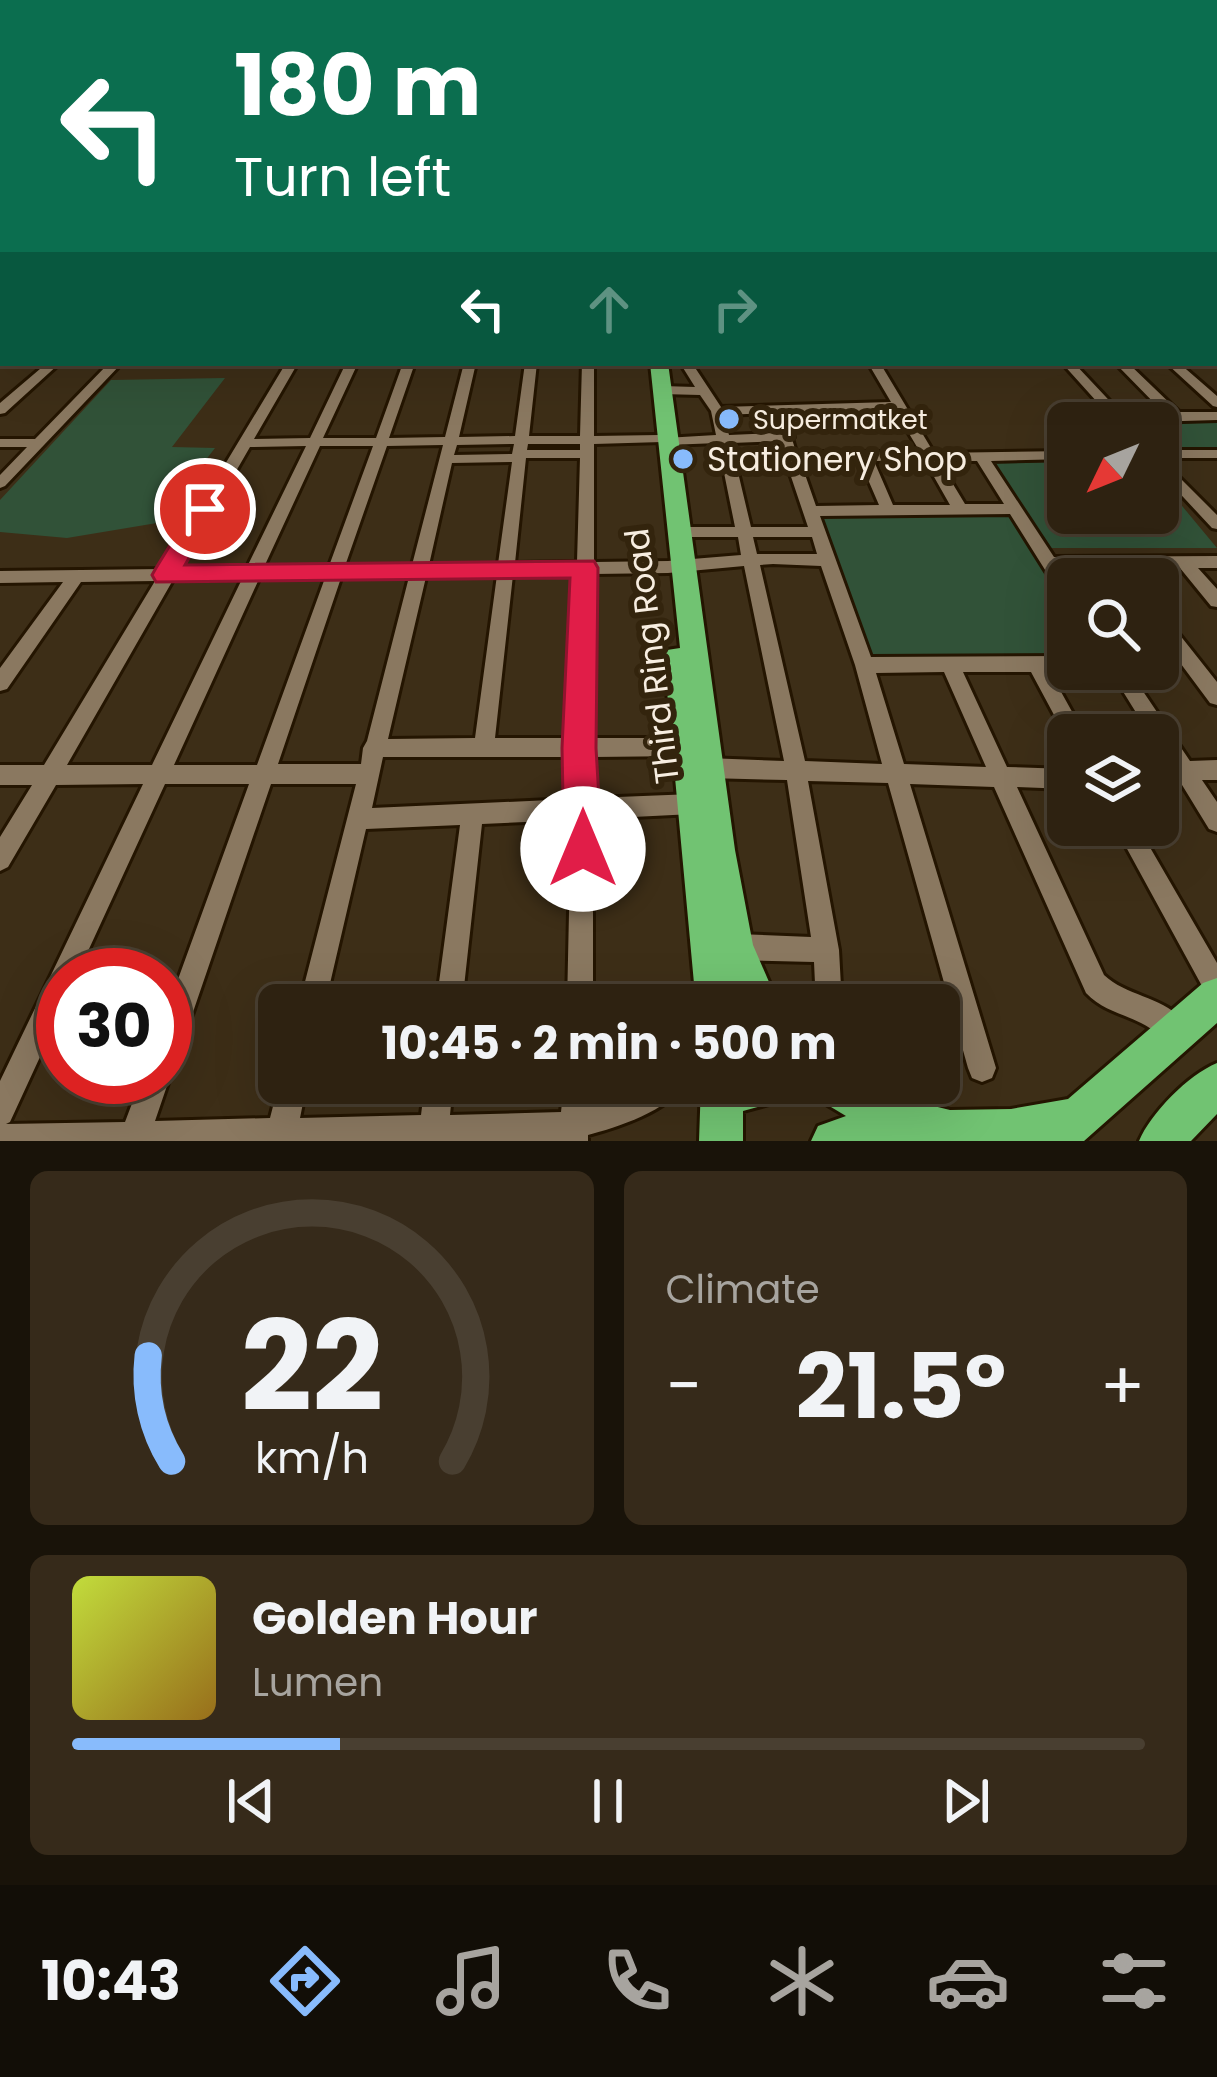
<!DOCTYPE html>
<html lang="en">
<head>
<meta charset="utf-8">
<style>
	body { margin:0; font-family:Poppins,sans-serif; background:#362a1a; color:#f1f3f6; height:100vh; display:flex; flex-direction:column; font-size:45px; white-space:nowrap }
	* { box-sizing:border-box; margin:0 }
	p { font-size:39px; color:#a7a49f }
	.icon { flex:none; width:66px; height:66px; fill:none; stroke:currentColor; stroke-width:2; stroke-linecap:round; stroke-linejoin:round }
	.map { position:relative; height:1141px; overflow:hidden }
	.drawer { display:flex; flex-direction:column; gap:30px; padding:30px; background:#191309; flex:1 }
	.drawer>* { flex:none }
	.top-card { position:absolute; left:0px; top:0px; width:1218px; height:366px; box-shadow:0 12px 48px #0002,0 0 0 3px #493f31; background:#0b6e4f; color:#fff; overflow:hidden }
	.needle { width:78px; rotate:227deg }
	.controls { position:absolute; left:1047px; top:402px; display:grid; gap:24px }
	.controls a { display:grid; place-items:center; width:132px; height:132px; border-radius:18px; background:#2e2211; box-shadow:0 12px 48px #0002,0 0 0 3px #493f31; font-size:60px }
	.speed { position:absolute; left:36px; top:948px; display:flex; gap:24px; font-size:60px; font-weight:700; text-align:center }
	.speed>* { display:grid; place-content:center; width:156px; height:156px; border-radius:50%; background:#2e2211; box-shadow:0 12px 48px #0002,0 0 0 3px #493f31; line-height:1 }
	.speed .limit { border:18px solid #d22; background:#fff; color:#111 }
	.pin { position:absolute; display:grid; place-items:center; width:102px; height:102px; color:#fff; margin:-51px; border:6px solid #fff; border-radius:50%; box-shadow:0 3px 12px #0007 }
	.me { position:absolute; width:132px; margin:-66px; rotate:0deg; stroke-linejoin:round; filter:drop-shadow(0 0 9px #0008) }
	.turn { display:flex; align-items:center; gap:42px; height:252px; padding:0 36px; font-size:54px }
	.turn .icon { width:156px; height:156px; stroke-width:2.5 }
	.turn b { display:block; font-size:84px; line-height:102px }
	.lanes { display:flex; align-items:center; height:114px; padding:0 36px; background:#0003; justify-content:center; gap:60px; direction:ltr }
	.lanes .off { opacity:.35 }
	.big { font-size:90px; font-weight:700; line-height:1.1 }
	.drawer .tile { flex:1; display:flex; flex-direction:column; justify-content:center; gap:18px; min-width:0; padding:0 42px; border-radius:18px; background:#362a1a }
	.drawer .dial { align-items:center; gap:0 }
	.dial svg { height:312px; overflow:visible; fill:none; stroke:#493f31; stroke-width:7; stroke-linecap:round; text-anchor:middle }
	.dial text { fill:#f1f3f6; stroke:none }
	.song { display:flex; align-items:center; gap:36px }
	.cover { width:144px; height:144px; border-radius:18px; background:linear-gradient(135deg,hsl(70 70% 55%),hsl(40 70% 35%)) }
	.played { height:12px; border-radius:6px; background:linear-gradient(90deg,#88bbfc 25%,#493f31 25%) }
	.keys { display:flex; justify-content:space-around; direction:ltr }
	.heat { display:flex; justify-content:space-between; align-items:center; font-size:66px; direction:ltr }
	.drawer .tiles { flex:1; display:grid; gap:30px; grid-template-columns:1fr 1fr }
	.tile:last-child { grid-column:span 2 }
	.trip { position:absolute; left:258px; top:984px; width:702px; height:120px; border-radius:18px; background:#2e2211; box-shadow:0 12px 48px #0002,0 0 0 3px #493f31; font-weight:700; line-height:120px; text-align:center }
	.tab-bar { display:flex; height:192px; justify-content:space-around; align-items:center; background:#120e07; color:#a7a49f }
	.tab-bar .icon { width:84px; height:84px }
	.tab-bar .active { color:#88bbfc }
	.tab-bar b { font-size:54px; color:#f1f3f6 }
	.map>svg:first-child { display:block }
	.green { fill:#315238 }
	.lines { fill:none; stroke-linecap:round; stroke-linejoin:round }
	.minor-casing { stroke:#241501; stroke-width:6 }
	.highway-casing { stroke:#241501; stroke-width:6 }
	.minor { fill:#8a7860; fill-rule:evenodd }
	.highway { fill:#71c372; fill-rule:evenodd }
	.route { fill:#e11d48; stroke:#92132f; stroke-width:3 }
	.poi-dot { fill:#88bbfc; stroke:#33240d; stroke-width:4.5 }
	.labels { text-anchor:middle; dominant-baseline:central; stroke-width:12; stroke-linejoin:round; paint-order:stroke }
	.far-poi-label { font-size:27px; fill:#f7ede0; stroke:#33240d; text-anchor:start }
	.poi-label { font-size:33px; fill:#f7ede0; stroke:#33240d; text-anchor:start }
	.street-label { font-size:33px; fill:#f7ede0; stroke:#33240d }
</style>
</head>
<body>
<div class="map">
<svg width="1217" height="1141" viewBox="0 0 1217 1141">
	<rect width="100%" height="100%" fill="#3d2e17"/>
	<path class="green" d="M225 378 172 447 215 448 157 523 67 538 0 532V500L111 380Z
		M1217 416V454H1158V423H1123L1118 417Z
		M1068 462V513H1158V477L1217 548H1049L994 463Z
		M1014 515 1068 598V660L870 659 818 518Z"/>
	<g class="lines">
		<defs>
			<path id="minor" d="M1215 158H1217V162H1215Z
				M3 166V170L0 171V167Z
				M1215 170H1217V175H1215Z
				M1215 184H1217V189H1215Z
				M0 189H3V193H0Z
				M1215 199H1217V204H1215Z
				M0 206H3V211H0Z
				M1215 215 1217 216V222L1215 221Z
				M3 265V272L0 273V266Z
				M1215 273H1217V279H1215Z
				M1215 292H1217V299H1215Z
				M3 297V304L0 305V298Z
				M1215 311H1217V318H1215Z
				M0 322H3V330H0Z
				M1215 349H1217V355H1215Z
				M0 357H3V363H7L0 365Z
				M47 363H60L5 413 0 414V403Z
				M109 363H122L5 486 0 488V475L27 447H0V439H35Z
				M286 363H298L254 439 310 438 346 363H358L323 438H376L403 363H415L389 438 445 437 464 363H476L459 437 515 436 525 363H537L529 436H580L582 363H594V436L659 435 665 438 716 435 711 411 700 395 662 394 656 390 662 386 695 387 680 363H692L721 407 891 402 868 363H880L934 453 1068 451V459L991 461 1054 557 1217 556V568H1198L1217 589V607L1211 606 1180 568 1061 569 1068 579V599L1062 597 1010 514 820 516 871 657 1068 656V669H1075L1050 672 1085 735H1068V741L1031 672H963L1007 767 1068 769V789L1017 787 1104 975C1129 999 1175 997 1190 1032L1186 1042 1176 1046C1163 1040 1154 1029 1141 1023 1121 1013 1102 1010 1086 993L994 787 910 784 996 1068 992 1078 982 1082 972 1078 968 1068 888 783 808 781 839 950 842 1005H816L814 962 737 960 728 956 724 947 728 938 737 934 811 937 787 780 707 778 700 775 696 768 700 761 707 758 784 761 744 566 668 573 594 574 593 738H687L694 740 697 747 694 754 687 756 593 757V798L693 794 701 797 704 804 701 811 693 814 593 819V1005H567L571 820 482 824 462 1005H436L460 825 366 829 325 1005H299L356 784H271L179 1053 175 1063 165 1067 170 1077 155 1121 270 1118 279 1083H307L300 1118 421 1115 425 1083H453L450 1115 561 1112 564 1083H592L590 1105 613 1100 642 1083H683C672 1110 615 1128 588 1135V1141H0V1081L143 784 56 785 8 867 0 871V837L32 785H0V765H44L155 581 81 582 7 689 0 691V668L63 582 0 583V571L162 569ZM895 410 920 452H796L792 439 794 437 783 413ZM770 413 776 433 729 435 724 415ZM779 441 808 527H751L731 443ZM662 442 668 445 718 443 735 527H679L671 532 679 537H738L741 555 668 561 594 562V444ZM514 444 512 454 454 455 457 445ZM528 444H580V450H527ZM443 445 412 565 345 566 387 446ZM306 446 247 567 180 568 250 447ZM320 446H373L329 566 264 567ZM526 458H580L577 562 515 563ZM800 460 860 461 879 505 816 506ZM874 461H925L950 505H893ZM939 461H977L1004 504H965ZM512 462 498 564 429 565 452 463ZM753 537H812L817 554H757ZM773 564 821 566 855 665 882 764 805 761 760 565ZM577 574 573 738H495L513 575ZM497 575 475 738 388 739 426 577ZM409 577 367 741 363 748 361 764H278L341 578ZM325 578 257 765H174L259 579ZM242 579 152 765H67L173 580ZM944 672 986 767 904 764 876 673ZM383 757H573L572 799 372 808ZM165 784H249L165 1015V1077H142L125 1122 6 1124 10 1122 63 1007V975H77Z
				M1062 363H1074L1121 413H1164L1115 363H1128L1179 412H1217V420L1116 423Z
				M1166 363H1179L1217 396V407L1213 406Z
				M1158 450H1217V458H1160L1217 515V529L1212 528 1158 470Z
				M1158 613 1164 615 1217 682V705L1210 703 1158 633Z
				M1109 669H1128L1190 761 1217 760V780H1202L1217 802V832L1209 829 1179 780 1158 781V761H1166L1158 748V735H1150Z
				M1114 825H1137L1217 963V1001L1208 997Z"/>
			<path id="highway" d="M650 363H668L735 850 753 945 779 1005H741L731 982 734 1005H696L664 658 667 650 680 648Z
				M1217 978V1023L1084 1141H811L818 1126 846 1116 816 1098 810 1083H869L897 1097 950 1110 1011 1109 1068 1099 1203 983Z
				M1217 1063V1114L1191 1141H1139C1151 1113 1188 1075 1217 1063Z
				M701 1083H797L791 1098 743 1111V1141H699Z"/>
		</defs>
		<use href="#minor" class="minor-casing"/>
		<use href="#highway" class="highway-casing"/>
		<use href="#minor" class="minor"/>
		<use href="#highway" class="highway"/>
	</g>
	<linearGradient id="sky" x2="0" y2="1"><stop stop-color="#22190d"/><stop offset="0.49" stop-color="#514c47"/><stop offset="1" stop-color="#514c47" stop-opacity="0"/></linearGradient>
	<rect width="1217" height="315" fill="url(#sky)"/>
	<path class="route" d="M205 501 217 509 185 565 594 561 598 568 596 748 602 849 596 862 583 868 570 862 564 849 562 748 570 578 156 582 152 575 156 568 196 503Z"/>
	<g class="poi-dot">
		<circle cx="729" cy="419" r="12"/>
		<circle cx="683" cy="459" r="12"/>
	</g>
	<g class="labels">
		<g class="far-poi-label">
			<text x="753" y="419">Supermatket</text>
		</g>
		<g class="poi-label">
			<text x="707" y="459">Stationery Shop</text>
		</g>
		<g class="street-label">
			<text transform="translate(652 656) rotate(-97)">Third Ring Road</text>
		</g>
	</g>
</svg>
<div class="controls">
<a><svg class="needle" viewBox="-14 -14 28 28"><path d="M0-13l5 13h-10z" fill="#e53935"/><path d="M0 13l5-13h-10z" fill="#a7a49f"/></svg></a>
<a><svg class="icon" aria-label="search" viewBox="0 0 24 24"><circle cx="10" cy="10" r="6"/><path d="M15 15l6 6"/></svg></a>
<a><svg class="icon" aria-label="layers" viewBox="0 0 24 24"><path d="M12 4l9 5-9 5-9-5zM3 14l9 5 9-5"/></svg></a>
</div>
<div class="speed"><div class="limit">30</div></div>
<div class="pin" style="left:205px;top:509px;background:#d93025"><svg class="icon" aria-label="arrive" viewBox="0 0 24 24"><path d="M6 21V4h12l-3 4 3 4H6"/></svg></div>
<svg class="me" style="left:583px;top:849px" viewBox="-20 -20 40 40"><circle r="19" fill="#fff"/><path d="M0-13L10 11 0 6-10 11z" fill="#e11d48"/></svg>
<div class="trip">10:45 · 2 min · 500 m</div>
<div class="top-card">
<div class="turn"><svg class="icon" aria-label="left" viewBox="0 0 24 24"><path d="M17 20v-9H6M10 6l-5 5 5 5"/></svg><div><b>180 m</b>Turn left</div></div>
<div class="lanes"><svg class="icon" aria-label="left" viewBox="0 0 24 24"><path d="M17 20v-9H6M10 6l-5 5 5 5"/></svg><svg class="icon off" aria-label="ahead" viewBox="0 0 24 24"><path d="M12 20V5M6 11l6-6 6 6"/></svg><svg class="icon off" aria-label="right" viewBox="0 0 24 24"><path d="M7 20v-9h11M14 6l5 5-5 5"/></svg></div>
</div>
</div>
<section class="drawer">
<div class="tiles">
<div class="tile dial"><svg viewBox="0 0 100 80">
<path d="M14 69A42 42 0 1 1 86 69"/>
<path d="M14 69A42 42 0 0 1 8 42" stroke="#88bbfc"/>
<text x="50" y="56" font-size="32" font-weight="700">22</text>
<text x="50" y="72" font-size="11">km/h</text>
</svg></div>
<div class="tile"><p>Climate</p>
<div class="heat"><a>−</a><b class="big">21.5°</b><a>+</a></div>
</div>
<div class="tile">
<div class="song"><i class="cover"></i><div><b>Golden Hour</b><p>Lumen</p></div></div>
<div class="played"></div>
<div class="keys"><svg class="icon" aria-label="previous" viewBox="0 0 24 24"><path d="M18 5L8 12l10 7zM5 5v14"/></svg><svg class="icon" aria-label="pause" viewBox="0 0 24 24"><path d="M8 5v14M16 5v14"/></svg><svg class="icon" aria-label="next" viewBox="0 0 24 24"><path d="M6 5l10 7-10 7zM19 5v14"/></svg></div>
</div>
</div>
</section>
<nav class="tab-bar">
<b>10:43</b>
<svg class="icon active" aria-label="directions" viewBox="0 0 24 24"><path d="M12 3l9 9-9 9-9-9zM9 14v-3h6M13 9l2 2-2 2"/></svg>
<svg class="icon" aria-label="music" viewBox="0 0 24 24"><path d="M9 18V5l10-2v13"/><circle cx="6" cy="18" r="3"/><circle cx="16" cy="16" r="3"/></svg>
<svg class="icon" aria-label="phone" viewBox="0 0 24 24"><path d="M5 4h4l2 5-3 2q2 4 5 5l2-3 5 2v4C11 20 4 13 5 4z"/></svg>
<svg class="icon" aria-label="climate" viewBox="0 0 24 24"><path d="M12 3v18M4 7l16 10M4 17L20 7"/></svg>
<svg class="icon" aria-label="car" viewBox="0 0 24 24"><path d="M5 17H2v-5l4-1 3-4h7l3 4 3 1v5h-3M9 17h6M6 11h13"/><circle cx="7" cy="17" r="2"/><circle cx="17" cy="17" r="2"/></svg>
<svg class="icon" aria-label="filters" viewBox="0 0 24 24"><path d="M4 7h16M4 17h16"/><circle cx="9" cy="7" r="2"/><circle cx="15" cy="17" r="2"/></svg>
</nav>
</body>
</html>
